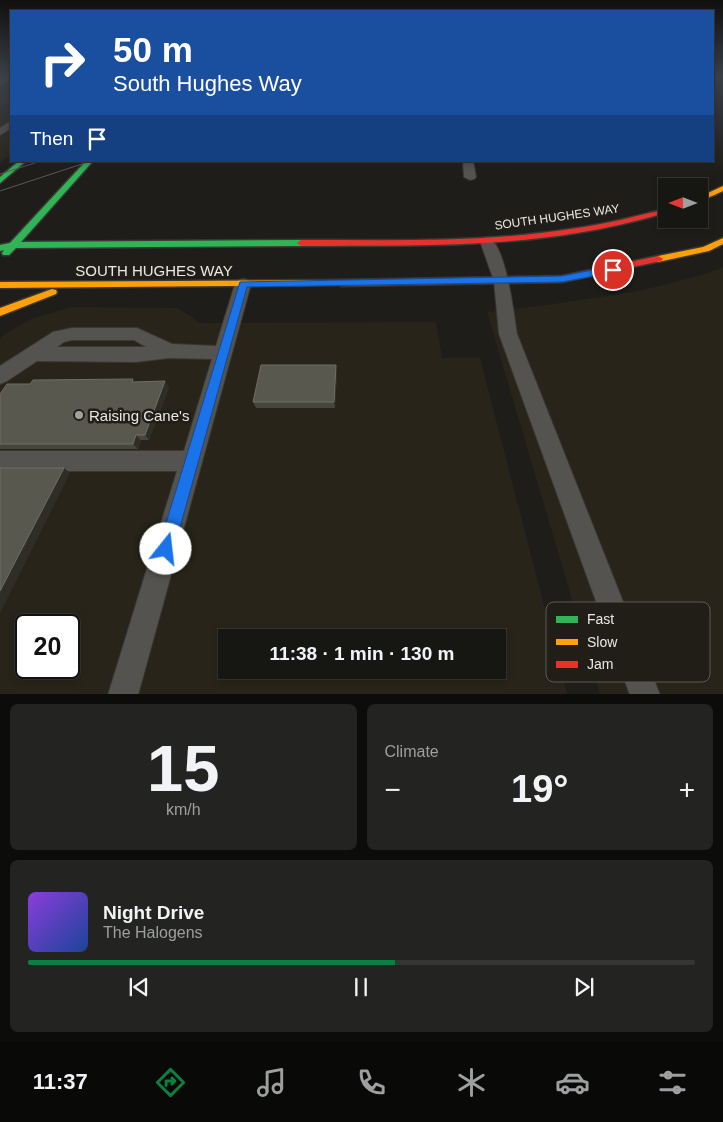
<!DOCTYPE html>
<html lang="en">
<head>
<meta charset="utf-8">
<style>
	body { margin:0; font-family:Helvetica,sans-serif; background:#232321; color:#f1f3f6; height:100vh; display:flex; flex-direction:column; font-size:19px; white-space:nowrap }
	* { box-sizing:border-box; margin:0 }
	p { font-size:16px; color:#9e9fa0 }
	.icon { flex:none; width:28px; height:28px; fill:none; stroke:currentColor; stroke-width:2; stroke-linecap:round; stroke-linejoin:round }
	.map { position:relative; height:694px; overflow:hidden }
	.sheet { display:flex; flex-direction:column; gap:10px; padding:10px; background:#0c0c0a; flex:1 }
	.sheet>* { flex:none }
	.hud { position:absolute; left:10px; top:10px; width:704px; height:152px; border-radius:0px; box-shadow:0 2px 8px #0003,0 0 0 1px #353533; background:#1a4fa0; color:#fff; overflow:hidden }
	.needle { width:32px; rotate:270deg }
	.tools { position:absolute; left:658px; top:178px; display:grid; gap:10px }
	.tools a { display:grid; place-items:center; width:50px; height:50px; border-radius:0px; background:#161613; box-shadow:0 2px 8px #0003,0 0 0 1px #353533; font-size:25px }
	.speed { position:absolute; left:15px; top:614px; display:flex; gap:10px; font-size:25px; font-weight:700; text-align:center }
	.speed>* { display:grid; place-content:center; width:65px; height:65px; border-radius:50%; background:#161613; box-shadow:0 2px 8px #0003,0 0 0 1px #353533; line-height:1 }
	.speed .limit { border:2px solid #111; border-radius:8px; background:#fff; color:#111 }
	.pin { position:absolute; display:grid; place-items:center; width:42px; height:42px; color:#fff; margin:-21px; border:2px solid #fff; border-radius:50%; box-shadow:0 1px 5px #0007 }
	.me { position:absolute; width:55px; margin:-28px; rotate:16deg; stroke-linejoin:round; filter:drop-shadow(0 0 4px #0008) }
	.turn { display:flex; align-items:center; gap:18px; height:105px; padding:0 20px; font-size:22px }
	.turn .icon { width:65px; height:65px; stroke-width:2.5 }
	.turn b { display:block; font-size:35px; line-height:42px }
	.then { display:flex; align-items:center; height:48px; padding:0 20px; background:#0003; gap:10px; font-size:19px }
	.big { font-size:38px; font-weight:800; line-height:1.1 }
	.sheet .tile { flex:1; display:flex; flex-direction:column; justify-content:center; gap:8px; min-width:0; padding:0 18px; border-radius:8px; background:#232321 }
	.sheet .dial { align-items:center; gap:0 }
	.dial b { font-size:65px; line-height:1 }
	.song { display:flex; align-items:center; gap:15px }
	.cover { width:60px; height:60px; border-radius:8px; background:linear-gradient(135deg,hsl(270 70% 55%),hsl(220 70% 35%)) }
	.played { height:5px; border-radius:2px; background:linear-gradient(90deg,#0b8043 55%,#353533 55%) }
	.keys { display:flex; justify-content:space-around; direction:ltr }
	.heat { display:flex; justify-content:space-between; align-items:center; font-size:28px; direction:ltr }
	.sheet .tiles { flex:1; display:grid; gap:10px; grid-template-columns:1fr 1fr }
	.tile:last-child { grid-column:span 2 }
	.trip { position:absolute; left:218px; top:629px; width:288px; height:50px; border-radius:0px; background:#161613; box-shadow:0 2px 8px #0003,0 0 0 1px #353533; font-weight:800; line-height:50px; text-align:center }
	.tabs { display:flex; height:80px; justify-content:space-around; align-items:center; background:#090908; color:#9e9fa0 }
	.tabs .icon { width:35px; height:35px }
	.tabs .active { color:#0b8043 }
	.tabs b { font-size:22px; color:#f1f3f6 }
	.map>svg:first-child { display:block }
	.built { fill:#282419; fill-rule:evenodd }
	.lines { fill:none; stroke-linecap:round; stroke-linejoin:round }
	.lane-casing { stroke:#393835; stroke-width:2 }
	.fast-casing { stroke:#393835; stroke-width:3 }
	.slow-casing { stroke:#393835; stroke-width:3 }
	.jam-casing { stroke:#393835; stroke-width:3 }
	.lane { fill:#54534f; fill-rule:evenodd }
	.fast { fill:#30b455; fill-rule:evenodd }
	.slow { fill:#ff9f0a; fill-rule:evenodd }
	.jam { fill:#e5322d; fill-rule:evenodd }
	.tram { stroke:#5a5855; stroke-width:1 }
	.wall { fill:#46463c }
	.shaded-wall { fill:#2f2e26 }
	.building { fill:#58584e; stroke:#6f6e65 }
	.route { fill:#1a73e8; stroke:#114b97 }
	.poi-dot { fill:#a3a19d; stroke:#201e17; stroke-width:2 }
	.labels { text-anchor:middle; dominant-baseline:central; stroke-width:5; stroke-linejoin:round; paint-order:stroke }
	.far-street-label { font-size:12px; fill:#eae8e4; stroke:#201e17 }
	.street-label { font-size:15px; fill:#eae8e4; stroke:#201e17 }
	.poi-label { font-size:15px; fill:#eae8e4; stroke:#201e17; text-anchor:start }
	.key { fill:#201e17; stroke:#5d5b54; stroke-width:1 }
	.key-label { font-size:14px; fill:#eae8e4 }
</style>
</head>
<body>
<div class="map">
<svg width="723" height="695" viewBox="0 0 723 695">
	<rect width="100%" height="100%" fill="#1e1d19"/>
	<path class="built" d="M0 76H11V154L0 163Z
		M723 267V694H600L487 312 547 305 639 291 706 274Z
		M71 307 178 308 200 323 436 322 442 358H480L567 694H0V339L3 335 31 319ZM26 625H69V668H26ZM226 638H496V670H226Z"/>
	<g class="lines">
		<defs>
			<path id="lane" d="M11 121V128L0 135V128Z
				M463 161H473L476 177 474 179 470 180 464 177Z
				M487 237C506 242 514 316 517 334L660 695H630L499 334 494 281 480 241Z
				M243 279 248 280 251 284 138 695H108L177 471H0V451H184L212 359 169 358 136 362 37 361 7 381 0 384V366L53 332 72 328H137L172 344 216 346 235 284 238 280ZM72 340H134L146 347H57L64 342Z"/>
			<path id="fast" d="M19 161H26L0 183V177Z
				M86 161H93L21 242 301 240 305 243 301 246 16 248 9 255H3L2 253 4 250 0 251V245L10 243Z"/>
			<path id="slow" d="M723 186V191L699 202V197Z
				M723 238V244L709 251 658 262 653 259 658 256 703 247Z
				M341 280 346 283 344 285 0 288V282Z
				M52 289 56 290 57 292 56 294 0 316V308Z"/>
			<path id="jam" d="M666 209V213C637 221 608 228 577 233 487 248 393 245 301 246L297 243 301 240C393 240 486 243 577 228 607 224 636 216 666 209Z
				M658 256 663 259 661 261 562 282 341 286 336 283 341 280 562 276Z"/>
		</defs>
		<use href="#lane" class="lane-casing"/>
		<use href="#fast" class="fast-casing"/>
		<use href="#slow" class="slow-casing"/>
		<use href="#jam" class="jam-casing"/>
		<use href="#lane" class="lane"/>
		<use href="#fast" class="fast"/>
		<use href="#slow" class="slow"/>
		<use href="#jam" class="jam"/>
		<path class="tram" d="M0 174 41 161
			M0 191 91 161"/>
	</g>
	<path class="wall" d="M337 371 335 408H256L253 402Z
		M135 382 169 387 149 440H141L138 449H0V394Z"/>
	<path class="shaded-wall" d="M11 79V100L0 107V85Z
		M336 365 337 371 335 408 334 402Z
		M165 381 169 387 149 440 145 435Z
		M136 435 141 440 138 449 133 444Z
		M64 468 70 473 0 613V591Z"/>
	<path class="building" d="M0 76H11V79L0 85Z
		M261 365H336L334 402H253Z
		M133 379 132 382 165 381 145 435H136L133 444H0V394L7 384H30L33 380Z
		M0 468H64L0 591Z"/>
	<linearGradient id="sky" x2="0" y2="1"><stop stop-color="#10100e"/><stop offset="0.44" stop-color="#3b4049"/><stop offset="1" stop-color="#3b4049" stop-opacity="0"/></linearGradient>
	<rect width="723" height="174" fill="url(#sky)"/>
	<path class="route" d="M613 266 616 267V272L562 282 247 287 174 549 172 555 166 557 160 555 158 549 240 282 562 276Z"/>
	<circle class="poi-dot" cx="79" cy="415" r="5"/>
	<g class="labels">
		<g class="far-street-label">
			<text transform="translate(557 217) rotate(-8)">SOUTH HUGHES WAY</text>
		</g>
		<g class="street-label">
			<text x="154" y="270">SOUTH HUGHES WAY</text>
		</g>
		<g class="poi-label">
			<text x="89" y="415">Raising Cane's</text>
		</g>
	</g>
	<rect x="546" y="602" width="164" height="80" rx="8" class="key"/>
	<rect x="556" y="616" width="22" height="7" fill="#30b455"/>
	<rect x="556" y="639" width="22" height="6" fill="#ff9f0a"/>
	<rect x="556" y="661" width="22" height="7" fill="#e5322d"/>
	<g class="key-label">
		<text x="587" y="624">Fast</text>
		<text x="587" y="647">Slow</text>
		<text x="587" y="669">Jam</text>
	</g>
</svg>
<div class="tools">
<a><svg class="needle" viewBox="-14 -14 28 28"><path d="M0-13l5 13h-10z" fill="#e53935"/><path d="M0 13l5-13h-10z" fill="#9e9fa0"/></svg></a>
</div>
<div class="speed"><div class="limit">20</div></div>
<div class="pin" style="left:613px;top:270px;background:#d93025"><svg class="icon" aria-label="arrive" viewBox="0 0 24 24"><path d="M6 21V4h12l-3 4 3 4H6"/></svg></div>
<svg class="me" style="left:166px;top:549px" viewBox="-20 -20 40 40"><circle r="19" fill="#fff"/><path d="M0-13L10 11 0 6-10 11z" fill="#1a73e8"/></svg>
<div class="trip">11:38 · 1 min · 130 m</div>
<div class="hud">
<div class="turn"><svg class="icon" aria-label="right" viewBox="0 0 24 24"><path d="M7 20v-9h11M14 6l5 5-5 5"/></svg><div><b>50 m</b>South Hughes Way</div></div>
<div class="then">Then<svg class="icon" aria-label="arrive" viewBox="0 0 24 24"><path d="M6 21V4h12l-3 4 3 4H6"/></svg></div>
</div>
</div>
<section class="sheet">
<div class="tiles">
<div class="tile dial"><b>15</b><p>km/h</p></div>
<div class="tile"><p>Climate</p>
<div class="heat"><a>−</a><b class="big">19°</b><a>+</a></div>
</div>
<div class="tile">
<div class="song"><i class="cover"></i><div><b>Night Drive</b><p>The Halogens</p></div></div>
<div class="played"></div>
<div class="keys"><svg class="icon" aria-label="previous" viewBox="0 0 24 24"><path d="M18 5L8 12l10 7zM5 5v14"/></svg><svg class="icon" aria-label="pause" viewBox="0 0 24 24"><path d="M8 5v14M16 5v14"/></svg><svg class="icon" aria-label="next" viewBox="0 0 24 24"><path d="M6 5l10 7-10 7zM19 5v14"/></svg></div>
</div>
</div>
</section>
<nav class="tabs">
<b>11:37</b>
<svg class="icon active" aria-label="directions" viewBox="0 0 24 24"><path d="M12 3l9 9-9 9-9-9zM9 14v-3h6M13 9l2 2-2 2"/></svg>
<svg class="icon" aria-label="music" viewBox="0 0 24 24"><path d="M9 18V5l10-2v13"/><circle cx="6" cy="18" r="3"/><circle cx="16" cy="16" r="3"/></svg>
<svg class="icon" aria-label="phone" viewBox="0 0 24 24"><path d="M5 4h4l2 5-3 2q2 4 5 5l2-3 5 2v4C11 20 4 13 5 4z"/></svg>
<svg class="icon" aria-label="climate" viewBox="0 0 24 24"><path d="M12 3v18M4 7l16 10M4 17L20 7"/></svg>
<svg class="icon" aria-label="car" viewBox="0 0 24 24"><path d="M5 17H2v-5l4-1 3-4h7l3 4 3 1v5h-3M9 17h6M6 11h13"/><circle cx="7" cy="17" r="2"/><circle cx="17" cy="17" r="2"/></svg>
<svg class="icon" aria-label="filters" viewBox="0 0 24 24"><path d="M4 7h16M4 17h16"/><circle cx="9" cy="7" r="2"/><circle cx="15" cy="17" r="2"/></svg>
</nav>
</body>
</html>
